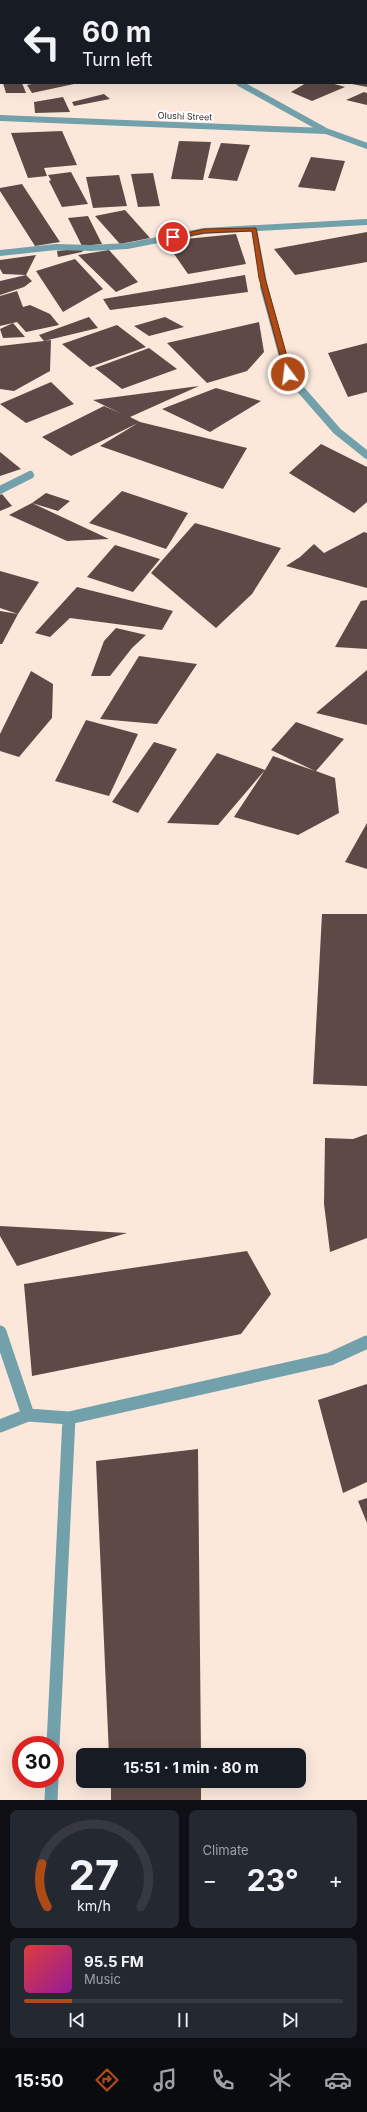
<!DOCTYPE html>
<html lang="en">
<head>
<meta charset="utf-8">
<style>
	body { margin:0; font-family:Inter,sans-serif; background:#242831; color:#f1f3f6; height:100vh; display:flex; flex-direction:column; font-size:15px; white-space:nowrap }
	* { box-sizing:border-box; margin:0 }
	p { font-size:13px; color:#9ea1a6 }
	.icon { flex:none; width:22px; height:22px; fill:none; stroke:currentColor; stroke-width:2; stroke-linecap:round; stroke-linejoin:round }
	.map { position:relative; height:1800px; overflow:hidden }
	.sheet { display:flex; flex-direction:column; gap:10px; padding:10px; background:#0d0f14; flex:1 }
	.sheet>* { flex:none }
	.hud { position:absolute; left:0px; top:0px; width:367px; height:84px; box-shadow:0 4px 16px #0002; background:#171b24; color:#f1f3f6; overflow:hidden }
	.speed { position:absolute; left:12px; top:1736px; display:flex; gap:8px; font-size:20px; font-weight:700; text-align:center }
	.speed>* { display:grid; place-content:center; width:52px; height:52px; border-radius:50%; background:#171b24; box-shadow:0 4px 16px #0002; line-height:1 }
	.speed .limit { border:6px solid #d22; background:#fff; color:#111 }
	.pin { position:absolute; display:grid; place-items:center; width:34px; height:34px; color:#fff; margin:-17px; border:2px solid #fff; border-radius:50%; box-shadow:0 1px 4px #0007 }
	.me { position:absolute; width:44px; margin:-22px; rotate:345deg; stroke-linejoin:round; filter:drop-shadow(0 0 3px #0008) }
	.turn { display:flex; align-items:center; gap:14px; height:84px; padding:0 16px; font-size:18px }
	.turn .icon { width:52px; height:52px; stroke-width:2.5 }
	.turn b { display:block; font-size:28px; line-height:34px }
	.big { font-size:30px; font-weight:700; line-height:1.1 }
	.sheet .card { flex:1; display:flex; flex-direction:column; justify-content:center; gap:6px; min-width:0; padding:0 14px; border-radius:8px; background:#242831 }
	.sheet .dial { align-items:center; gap:0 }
	.dial svg { height:104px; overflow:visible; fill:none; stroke:#363941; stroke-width:7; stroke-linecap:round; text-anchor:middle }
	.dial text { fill:#f1f3f6; stroke:none }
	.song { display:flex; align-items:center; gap:12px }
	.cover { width:48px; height:48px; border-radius:6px; background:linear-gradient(135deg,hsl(0 70% 55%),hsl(300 70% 35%)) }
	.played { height:4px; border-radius:2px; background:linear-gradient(90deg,#ad4a15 15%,#363941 15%) }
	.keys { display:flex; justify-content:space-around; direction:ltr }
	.heat { display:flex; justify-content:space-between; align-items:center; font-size:22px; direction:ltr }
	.sheet .tiles { flex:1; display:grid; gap:10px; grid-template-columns:1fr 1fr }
	.card:last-child { grid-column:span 2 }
	.trip { position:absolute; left:76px; top:1748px; width:230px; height:40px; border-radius:8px; background:#171b24; box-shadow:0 4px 16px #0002; font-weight:700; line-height:40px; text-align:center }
	.dock { display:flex; height:64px; justify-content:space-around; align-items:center; background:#090b0e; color:#9ea1a6 }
	.dock .icon { width:28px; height:28px }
	.dock .selected { color:#ad4a15 }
	.dock b { font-size:18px; color:#f1f3f6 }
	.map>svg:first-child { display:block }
	.building { fill:#5d4946 }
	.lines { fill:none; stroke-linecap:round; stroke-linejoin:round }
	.street-far2 { stroke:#72a0ab; stroke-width:6 }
	.street-far1 { stroke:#72a0ab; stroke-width:8 }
	.street { stroke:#72a0ab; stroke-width:13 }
	.route { fill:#ad4a15; stroke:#70300e }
	.labels { text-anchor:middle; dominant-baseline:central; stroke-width:4; stroke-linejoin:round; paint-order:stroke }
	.far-street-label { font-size:9px; fill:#312925; stroke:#fff }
</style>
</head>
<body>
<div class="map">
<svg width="367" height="1800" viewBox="0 0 367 1800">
	<rect width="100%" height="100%" fill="#fbe8db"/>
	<path class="building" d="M3 83H22L26 93H6Z
		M36 83H71L74 84 32 93 27 85Z
		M306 83H331L345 87 312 101 291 92Z
		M352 83H367V87L352 84Z
		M364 92 367 93V105L346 100Z
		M104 94 110 99 74 106 72 102Z
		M63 97 70 112 35 113 34 102Z
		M62 131 77 165 44 168 47 176 28 178 11 133Z
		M179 141 211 142 203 180 171 179Z
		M221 143 250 145 237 181 208 178Z
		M311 157 345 161 335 191 298 187Z
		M71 172 88 204 62 207 49 181 51 180 48 175Z
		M153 173 160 206 138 207 131 174Z
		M119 175 127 206 93 208 86 177Z
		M22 184 60 242 35 246 0 191V188Z
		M125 210 150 238 120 244 95 216Z
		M88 216 102 244 82 246 68 218Z
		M367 232V262L295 275 274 249Z
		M236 234 246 264 188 274 165 241Z
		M85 248 82 252 58 257 57 251Z
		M109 250 138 282 116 292 78 255Z
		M36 255 26 275 3 274 0 269V260Z
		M75 259 103 289 63 312 36 271Z
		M26 275 32 281 24 287 0 295V281Z
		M245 275 248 292 110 310 103 299Z
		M17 291 23 307 30 305 50 314 59 325 26 332 17 322 0 326V296Z
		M89 317 98 328 44 341 51 340 50 371 14 391 0 389V346L44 341 39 335Z
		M165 317 184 327 149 336 134 326Z
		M259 322 264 352 247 371 207 383 167 343Z
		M13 323 25 337 3 338 0 329Z
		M117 325 146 347 90 367 62 344Z
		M367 343V392L348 397 328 353Z
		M149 348 177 369 122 389 95 368Z
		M51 382 74 404 26 423 0 404Z
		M199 386 130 417 140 422 247 448 223 489 100 446 138 423 71 456 42 437 104 406 122 414 93 400Z
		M216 388 261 401 210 432 162 409Z
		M321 444 367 467V502L354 513 289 473Z
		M0 452 21 469 0 476Z
		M122 491 188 513 166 549 89 523Z
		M46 493 70 501 58 511 32 503Z
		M2 494 12 506 0 511V495Z
		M32 503 109 539 67 541 9 515Z
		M195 523 281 548 252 594 216 628 151 573Z
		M364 532 367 533V588L286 566 300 557 314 544 324 553Z
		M115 545 160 559 133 592 87 577Z
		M0 571 39 582 18 614 0 608Z
		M77 587 173 611 162 630 70 618 50 637 35 633Z
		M367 600V649L335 647 361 601Z
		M0 611 18 614 2 644H0Z
		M116 628 146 635 132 648 110 676H91L104 641Z
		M139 656 197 664 157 724 100 719Z
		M367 670V725L316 713Z
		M31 671 53 684 52 718 19 757 0 751V734Z
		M86 720 138 734 109 796 55 781Z
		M296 722 344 739 316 771 335 778 339 813 298 835 234 817 265 770 218 825 167 823 217 753 265 770 273 756 315 771 271 750Z
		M154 742 177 749 138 813 112 802Z
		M367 823V869L345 862Z
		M322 914H367V1086L313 1084Z
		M367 1134V1238L330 1252 324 1204 325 1138 353 1139Z
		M0 1226 127 1233 17 1266 0 1236Z
		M247 1251 271 1294 241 1334 32 1376 24 1284Z
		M367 1384V1482L343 1493 318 1400Z
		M198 1449 201 1755H109L96 1461Z
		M367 1498V1523L358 1501Z
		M111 1781H201V1800H111Z"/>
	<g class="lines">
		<path class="street-far2" d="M89 0 91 1
			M327 0 331 1
			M239 83 324 130
			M0 118 326 131 367 146
			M254 229 265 288
			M0 253 56 247 91 248 127 246 204 231 367 222"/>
		<path class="street-far1" d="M264 287 288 375 337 431 367 455
			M0 490 30 475"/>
		<path class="street" d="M0 1332 28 1415
			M0 1426 28 1415 69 1418 330 1359 367 1342
			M53 1745 69 1418
			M51 1800 52 1779"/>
	</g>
	<path class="route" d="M256 228 265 278 292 374 288 376 285 374 259 278 252 231 204 233 173 239 170 237 204 229Z"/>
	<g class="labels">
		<g class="far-street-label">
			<text transform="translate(185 116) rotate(2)">Olushi Street</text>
		</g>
	</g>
</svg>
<div class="speed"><div class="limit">30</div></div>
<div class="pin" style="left:173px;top:237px;background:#d93025"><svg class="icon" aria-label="arrive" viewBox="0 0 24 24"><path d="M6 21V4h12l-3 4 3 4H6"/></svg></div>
<svg class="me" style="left:288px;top:374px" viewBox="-20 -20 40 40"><circle r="17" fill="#ad4a15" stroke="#fff" stroke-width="3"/><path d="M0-11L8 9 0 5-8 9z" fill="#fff"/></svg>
<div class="trip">15:51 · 1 min · 80 m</div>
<div class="hud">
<div class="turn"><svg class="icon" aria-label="left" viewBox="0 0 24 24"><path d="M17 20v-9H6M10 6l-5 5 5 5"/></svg><div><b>60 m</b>Turn left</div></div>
</div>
</div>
<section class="sheet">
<div class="tiles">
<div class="card dial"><svg viewBox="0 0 100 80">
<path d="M14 69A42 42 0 1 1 86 69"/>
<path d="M14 69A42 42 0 0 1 10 36" stroke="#ad4a15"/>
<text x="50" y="56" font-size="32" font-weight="700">27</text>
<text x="50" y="72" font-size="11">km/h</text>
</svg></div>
<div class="card"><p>Climate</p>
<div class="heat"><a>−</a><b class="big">23°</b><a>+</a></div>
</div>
<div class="card">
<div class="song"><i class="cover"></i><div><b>95.5 FM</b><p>Music</p></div></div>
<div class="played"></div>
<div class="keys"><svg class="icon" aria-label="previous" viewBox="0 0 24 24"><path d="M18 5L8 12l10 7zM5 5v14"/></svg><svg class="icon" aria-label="pause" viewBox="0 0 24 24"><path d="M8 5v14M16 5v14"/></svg><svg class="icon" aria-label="next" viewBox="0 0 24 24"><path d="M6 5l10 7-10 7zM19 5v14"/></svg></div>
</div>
</div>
</section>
<nav class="dock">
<b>15:50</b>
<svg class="icon selected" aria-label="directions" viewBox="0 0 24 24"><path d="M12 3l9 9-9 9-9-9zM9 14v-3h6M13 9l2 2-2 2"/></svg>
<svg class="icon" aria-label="music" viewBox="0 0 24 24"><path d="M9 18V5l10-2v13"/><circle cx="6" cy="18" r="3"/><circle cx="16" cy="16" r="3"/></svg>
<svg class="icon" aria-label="phone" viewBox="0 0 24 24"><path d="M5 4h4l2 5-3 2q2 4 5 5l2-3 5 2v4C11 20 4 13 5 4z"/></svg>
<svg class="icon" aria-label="climate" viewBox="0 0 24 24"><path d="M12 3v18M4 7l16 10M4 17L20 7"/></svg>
<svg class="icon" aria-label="car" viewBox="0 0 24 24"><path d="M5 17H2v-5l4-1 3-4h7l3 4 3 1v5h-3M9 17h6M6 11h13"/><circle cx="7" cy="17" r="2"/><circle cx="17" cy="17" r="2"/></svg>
</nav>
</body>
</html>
